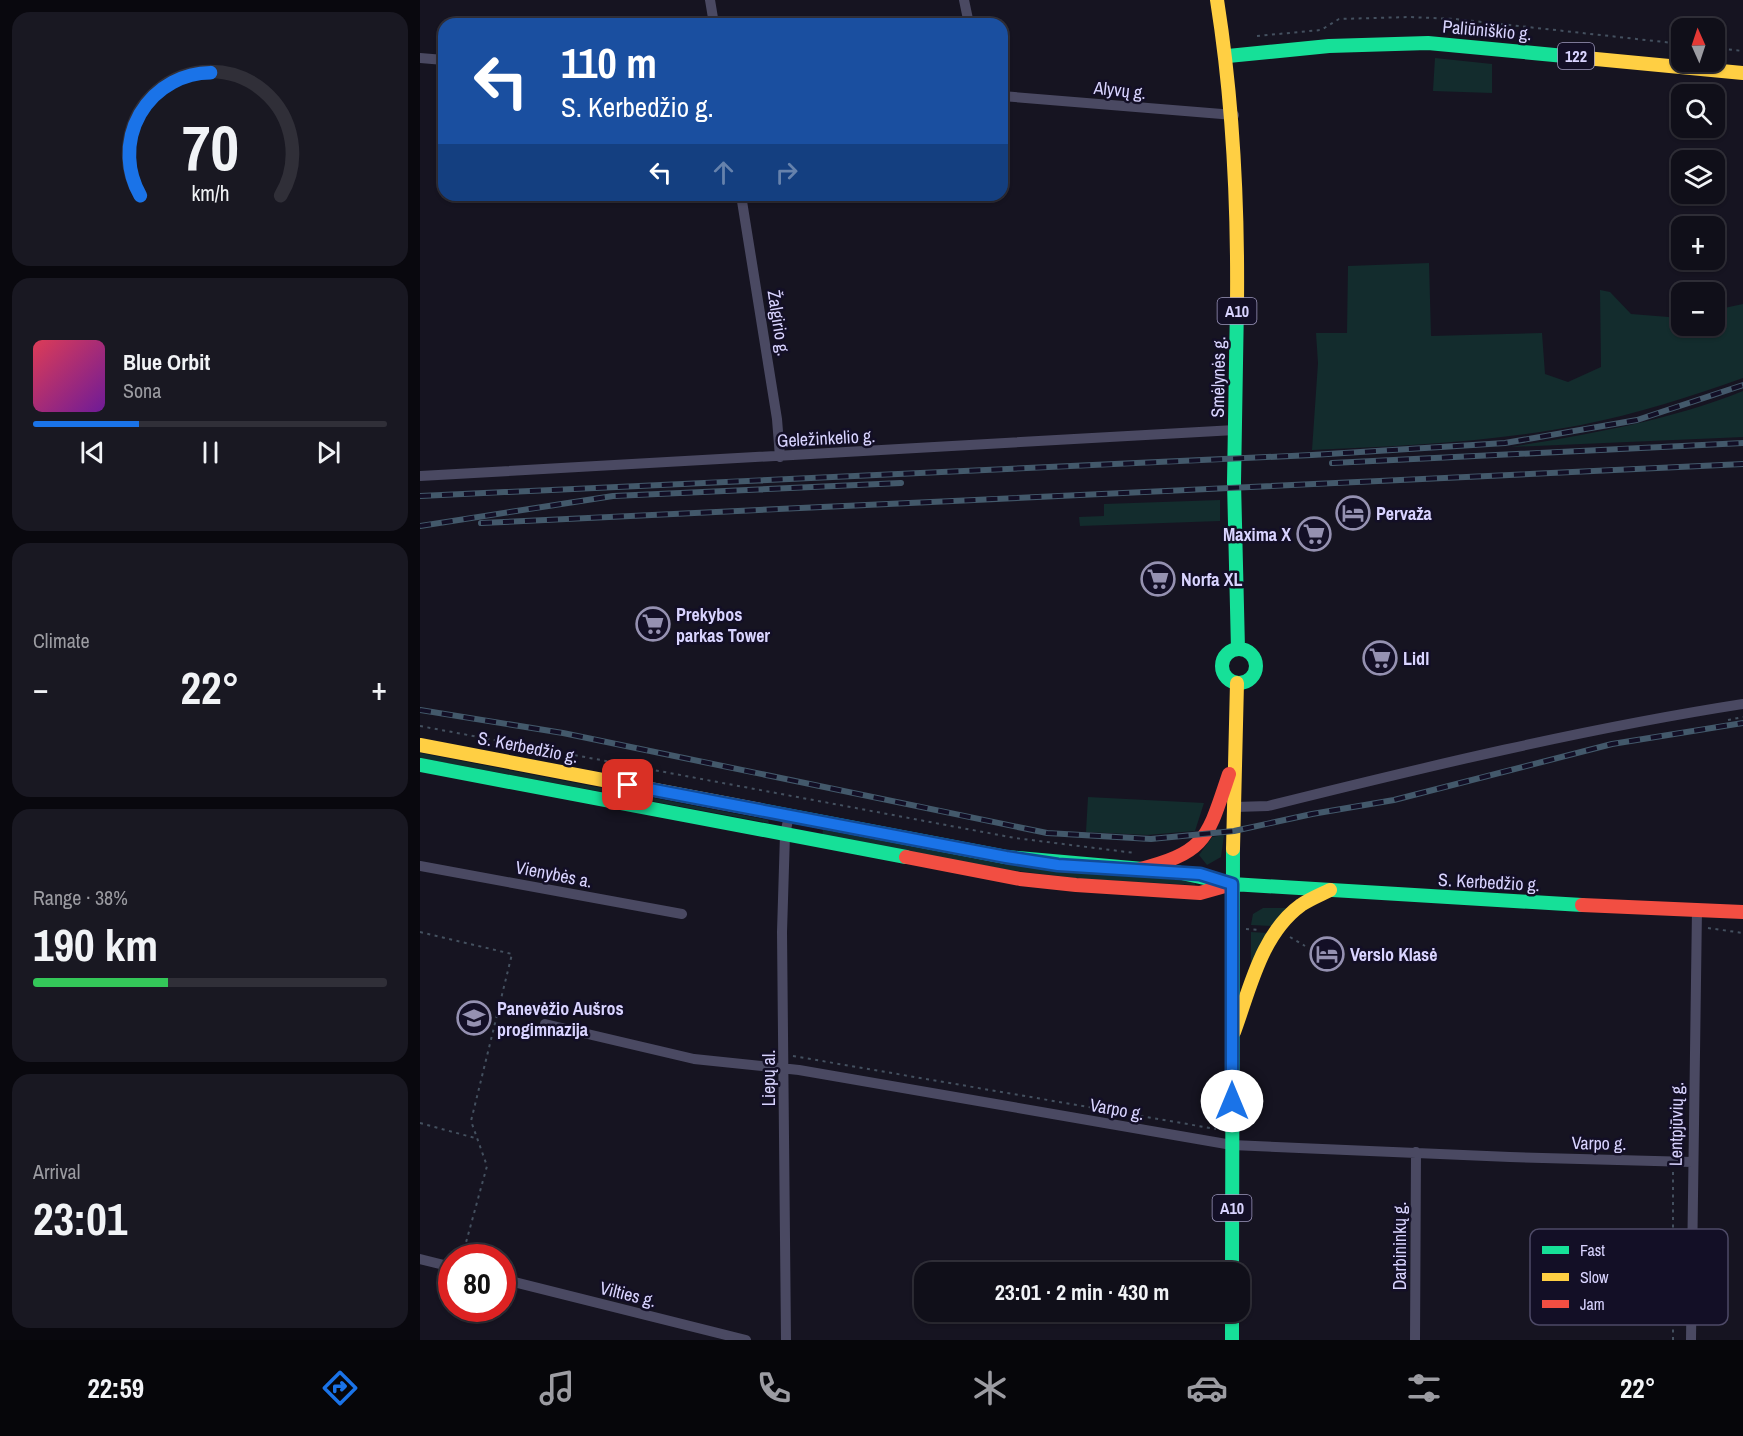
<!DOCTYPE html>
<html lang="en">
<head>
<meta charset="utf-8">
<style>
	body { margin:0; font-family:"Archivo Narrow",sans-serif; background:#191822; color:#f1f3f6; height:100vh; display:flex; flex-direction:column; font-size:22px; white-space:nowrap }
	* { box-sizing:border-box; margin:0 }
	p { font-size:20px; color:#9c9ca2 }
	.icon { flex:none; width:33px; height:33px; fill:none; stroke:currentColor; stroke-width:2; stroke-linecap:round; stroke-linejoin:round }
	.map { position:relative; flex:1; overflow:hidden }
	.side { display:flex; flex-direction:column; gap:12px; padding:12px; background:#09080e; width:420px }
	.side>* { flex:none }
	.top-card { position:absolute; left:18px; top:18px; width:570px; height:183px; border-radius:18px; box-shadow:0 2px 4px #0004,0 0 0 2px #302f38; background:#1a4fa0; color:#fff; overflow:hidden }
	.needle { width:39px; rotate:357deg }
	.fabs { position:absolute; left:1251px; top:18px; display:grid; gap:12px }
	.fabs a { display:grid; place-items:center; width:54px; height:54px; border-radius:12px; background:#100f19; box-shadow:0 2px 4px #0004,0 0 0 2px #302f38; font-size:30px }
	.speed { position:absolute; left:18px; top:1244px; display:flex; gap:12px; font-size:30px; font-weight:700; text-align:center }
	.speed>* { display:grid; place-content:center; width:78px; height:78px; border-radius:50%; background:#100f19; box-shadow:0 2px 4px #0004,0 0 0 2px #302f38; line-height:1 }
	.speed .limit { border:9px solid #d22; background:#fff; color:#111 }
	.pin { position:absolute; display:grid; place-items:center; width:51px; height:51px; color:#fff; margin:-26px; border-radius:12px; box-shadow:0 3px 9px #0006 }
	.me { position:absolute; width:66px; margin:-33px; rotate:0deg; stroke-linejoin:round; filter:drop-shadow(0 0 4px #0008) }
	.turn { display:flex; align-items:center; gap:21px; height:126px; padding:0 24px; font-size:27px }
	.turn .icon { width:78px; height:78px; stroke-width:2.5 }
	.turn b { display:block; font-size:42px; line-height:51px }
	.lanes { display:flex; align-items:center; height:57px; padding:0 24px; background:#0003; justify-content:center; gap:30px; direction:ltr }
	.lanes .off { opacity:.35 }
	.big { font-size:45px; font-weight:800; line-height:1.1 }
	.side .card { flex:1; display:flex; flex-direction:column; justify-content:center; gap:9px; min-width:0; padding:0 21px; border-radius:18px; background:#191822 }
	.side .dial { align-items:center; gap:0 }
	.dial svg { height:156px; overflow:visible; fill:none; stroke:#302f38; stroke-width:7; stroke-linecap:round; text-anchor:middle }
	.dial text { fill:#f1f3f6; stroke:none }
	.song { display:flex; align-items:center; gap:18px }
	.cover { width:72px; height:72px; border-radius:9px; background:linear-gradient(135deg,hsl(350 70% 55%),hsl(280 70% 35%)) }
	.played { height:6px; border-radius:3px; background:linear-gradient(90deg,#1a73e8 30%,#302f38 30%) }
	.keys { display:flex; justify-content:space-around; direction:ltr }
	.heat { display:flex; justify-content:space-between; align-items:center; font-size:33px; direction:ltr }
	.charge { height:9px; border-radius:4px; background:linear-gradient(90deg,#34c759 38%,#302f38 0) }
	.trip { position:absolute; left:494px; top:1262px; width:336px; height:60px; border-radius:18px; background:#100f19; box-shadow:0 2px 4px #0004,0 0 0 2px #302f38; font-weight:800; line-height:60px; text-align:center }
	.menu { display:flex; height:96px; justify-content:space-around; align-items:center; background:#06060a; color:#9c9ca2 }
	.menu .icon { width:42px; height:42px }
	.menu .current { color:#1a73e8 }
	.menu b { font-size:27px; color:#f1f3f6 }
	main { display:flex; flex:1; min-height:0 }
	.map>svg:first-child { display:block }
	.green { fill:#132c2d }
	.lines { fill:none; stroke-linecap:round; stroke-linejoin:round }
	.path { stroke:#44505f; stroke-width:2; stroke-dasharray:3 4.5; stroke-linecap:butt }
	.street { stroke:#4a4962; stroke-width:10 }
	.fast { stroke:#16e098; stroke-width:14 }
	.slow { stroke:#ffcf43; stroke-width:14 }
	.jam { stroke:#f24e42; stroke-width:14 }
	.rail-casing { stroke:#43596b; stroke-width:6 }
	.rail { stroke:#130f26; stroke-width:4; stroke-dasharray:11; stroke-linecap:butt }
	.route-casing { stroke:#114b97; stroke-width:15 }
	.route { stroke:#1a73e8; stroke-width:10 }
	.labels { text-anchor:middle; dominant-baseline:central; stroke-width:5; stroke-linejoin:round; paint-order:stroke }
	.shield { fill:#130f26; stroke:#9e99be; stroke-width:1.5 }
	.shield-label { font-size:16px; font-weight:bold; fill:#d9d4ff }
	.street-label { font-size:18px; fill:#d9d4ff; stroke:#130f26 }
	.poi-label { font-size:18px; font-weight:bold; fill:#d9d4ff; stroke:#130f26; text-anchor:start }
	.key { fill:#130f26; stroke:#4e4a67; stroke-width:1.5 }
	.key-label { font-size:16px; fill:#d9d4ff }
</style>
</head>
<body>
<main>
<section class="side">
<div class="card dial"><svg viewBox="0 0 100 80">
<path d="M14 69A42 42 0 1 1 86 69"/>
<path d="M14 69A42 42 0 0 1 50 6" stroke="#1a73e8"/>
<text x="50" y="56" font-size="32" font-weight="700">70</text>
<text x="50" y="72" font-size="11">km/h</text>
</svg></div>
<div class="card">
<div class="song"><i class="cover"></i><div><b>Blue Orbit</b><p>Sona</p></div></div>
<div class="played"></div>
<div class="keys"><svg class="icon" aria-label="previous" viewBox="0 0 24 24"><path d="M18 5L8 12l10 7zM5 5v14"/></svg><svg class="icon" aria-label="pause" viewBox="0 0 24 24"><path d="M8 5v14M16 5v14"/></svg><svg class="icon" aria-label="next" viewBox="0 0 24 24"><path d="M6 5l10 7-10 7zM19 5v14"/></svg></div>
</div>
<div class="card"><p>Climate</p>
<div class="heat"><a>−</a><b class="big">22°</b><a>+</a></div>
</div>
<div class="card"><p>Range · 38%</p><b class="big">190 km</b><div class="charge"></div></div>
<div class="card"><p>Arrival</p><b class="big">23:01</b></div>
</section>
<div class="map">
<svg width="1323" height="1340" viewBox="0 0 1323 1340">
	<rect width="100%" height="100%" fill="#161421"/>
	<path class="green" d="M1015 58 1072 64V93L1013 91Z
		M1009 263 1011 336 1122 333 1125 374 1148 382 1181 367 1180 290 1190 292 1211 314 1261 318 1262 326H1294L1295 310 1323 304V378C1270 397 1216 414 1161 425 1072 442 982 446 892 450L898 363 896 333H927L928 266Z
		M1323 391V437L1091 447C1170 434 1248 421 1323 391Z
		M800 500V521L660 526 659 517 684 516V504Z
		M0 753 348 820 349 823 0 758Z
		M668 797 784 803 775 831 727 835 666 832Z
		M403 830 628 870 775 881V885L663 879 589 870 402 836Z
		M804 835 801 857 787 865 779 855 792 837Z
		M843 908H867L853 926 831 925 833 914Z
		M831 932 848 933 831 969Z"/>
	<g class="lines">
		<path class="path" d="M837 36 901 30 919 19 990 17 1035 19 1262 44
			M1294 48 1323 51
			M1308 720 1323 717
			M0 726 595 838 715 853
			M1288 928 1323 933
			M826 929 839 930
			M0 932 92 954 51 1121 67 1166 42 1257
			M870 937 885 946
			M373 1056 796 1129
			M0 1123 55 1138
			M826 1301V1280
			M1253 1340V1172"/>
		<path class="street" d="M290 0 294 24
			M544 0 549 24
			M0 58 24 60
			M582 96 814 115
			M321 195 357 419 360 457
			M0 476 815 430
			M815 807 848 806C1005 767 1163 729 1323 704
			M0 866 262 914
			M125 1024 274 1059 379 1070 812 1145 1090 1157 1272 1162
			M0 1259 32 1267
			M82 1279 326 1340
			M366 1340 362 932 365 834 369 816
			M995 1340 996 1152
			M1271 1340 1277 909"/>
		<path class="fast" d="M808 56 909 46 1008 43 1155 57
			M817 304 814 482 818 649
			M802 666a17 17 0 1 1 34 0a17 17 0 1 1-34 0Z
			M0 765 486 857
			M340 810 586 857 757 872 812 884
			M812 884 1162 905
			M812 1272 813 849
			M812 1311V1340"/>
		<path class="slow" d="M797 0C813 101 818 202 817 304
			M1155 57 1323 73
			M0 745 340 810
			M813 849 817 683
			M814 1032C830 989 841 934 881 905 890 899 900 895 910 890"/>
		<path class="jam" d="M486 857 600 879 656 885 780 893 812 884
			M717 870C787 852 787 839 809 774
			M1162 905 1323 912"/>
		<defs>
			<path id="rail" d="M912 463 1323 443
				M0 496 892 455 1085 443 1217 420 1323 385
				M61 523 1323 464
				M0 526 193 496 481 483
				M0 710 143 733 627 833 731 839 814 831 892 814 974 800 1192 744 1323 723"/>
		</defs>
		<use href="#rail" class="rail-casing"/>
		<use href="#rail" class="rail"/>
	</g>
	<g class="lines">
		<defs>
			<path id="route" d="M208 785 586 857 638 865 780 874 812 884V1101"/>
		</defs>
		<use href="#route" class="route-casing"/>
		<use href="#route" class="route"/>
	</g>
	<defs>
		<symbol id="hotel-ring" viewBox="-11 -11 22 22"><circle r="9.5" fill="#130f26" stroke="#9591b1" stroke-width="1.5"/><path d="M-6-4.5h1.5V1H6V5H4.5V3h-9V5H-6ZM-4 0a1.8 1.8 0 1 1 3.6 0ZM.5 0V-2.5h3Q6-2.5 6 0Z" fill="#9591b1"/></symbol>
		<symbol id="supermarket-ring" viewBox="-11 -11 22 22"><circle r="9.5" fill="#130f26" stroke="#9591b1" stroke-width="1.5"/><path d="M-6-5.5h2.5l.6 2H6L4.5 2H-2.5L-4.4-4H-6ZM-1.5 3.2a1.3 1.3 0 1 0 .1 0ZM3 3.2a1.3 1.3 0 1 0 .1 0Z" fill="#9591b1"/></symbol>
		<symbol id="school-ring" viewBox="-11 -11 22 22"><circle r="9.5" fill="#130f26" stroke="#9591b1" stroke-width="1.5"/><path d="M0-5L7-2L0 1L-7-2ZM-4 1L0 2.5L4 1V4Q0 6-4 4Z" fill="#9591b1"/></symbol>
	</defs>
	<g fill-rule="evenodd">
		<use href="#hotel-ring" x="914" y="494" width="38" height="38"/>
		<use href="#supermarket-ring" x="875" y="515" width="38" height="38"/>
		<use href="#supermarket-ring" x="719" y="560" width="38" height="38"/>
		<use href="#supermarket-ring" x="214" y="605" width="38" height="38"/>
		<use href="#supermarket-ring" x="941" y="639" width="38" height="38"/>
		<use href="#hotel-ring" x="888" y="935" width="38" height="38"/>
		<use href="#school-ring" x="35" y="999" width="38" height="38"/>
	</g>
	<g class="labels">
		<g class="shield">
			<rect x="1138" y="43" width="36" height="26" rx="4.5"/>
			<rect x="797.5" y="298" width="39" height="26" rx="4.5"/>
			<rect x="792.5" y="1195" width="39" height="26" rx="4.5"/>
		</g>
		<g class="shield-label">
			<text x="1156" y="56">122</text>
			<text x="817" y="311">A10</text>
			<text x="812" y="1208">A10</text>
		</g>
		<g class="street-label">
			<text transform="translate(1067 30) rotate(5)">Paliūniškio g.</text>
			<text transform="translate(700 90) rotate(6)">Alyvų g.</text>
			<text transform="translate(359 323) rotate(81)">Žalgirio g.</text>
			<text transform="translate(798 377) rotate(-89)">Smėlynės g.</text>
			<text transform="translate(406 438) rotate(-3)">Geležinkelio g.</text>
			<text transform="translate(108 747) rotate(11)">S. Kerbedžio g.</text>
			<text transform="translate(134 874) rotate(11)">Vienybės a.</text>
			<text transform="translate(1069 882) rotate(3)">S. Kerbedžio g.</text>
			<text transform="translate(348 1078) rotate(-90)">Liepų al.</text>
			<text transform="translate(697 1109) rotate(10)">Varpo g.</text>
			<text transform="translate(1256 1124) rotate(-89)">Lentpjūvių g.</text>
			<text transform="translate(1179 1143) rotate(1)">Varpo g.</text>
			<text transform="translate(979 1246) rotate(-90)">Darbininkų g.</text>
			<text transform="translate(208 1294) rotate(14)">Vilties g.</text>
		</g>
		<g class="poi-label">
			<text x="956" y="513">Pervaža</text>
			<text x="871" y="534" text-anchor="end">Maxima X</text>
			<text x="761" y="579">Norfa XL</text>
			<text x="256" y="614">Prekybos<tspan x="256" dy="21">parkas Tower</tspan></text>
			<text x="983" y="658">Lidl</text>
			<text x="930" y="954">Verslo Klasė</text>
			<text x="77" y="1008">Panevėžio Aušros<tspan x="77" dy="21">progimnazija</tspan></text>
		</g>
	</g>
	<rect x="1110" y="1229" width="198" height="96" rx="9" class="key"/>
	<rect x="1122" y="1246" width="27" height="8" fill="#16e098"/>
	<rect x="1122" y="1273" width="27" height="8" fill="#ffcf43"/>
	<rect x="1122" y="1300" width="27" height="8" fill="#f24e42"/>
	<g class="key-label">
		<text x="1160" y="1256">Fast</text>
		<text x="1160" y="1283">Slow</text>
		<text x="1160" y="1310">Jam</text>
	</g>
</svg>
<div class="fabs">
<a><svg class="needle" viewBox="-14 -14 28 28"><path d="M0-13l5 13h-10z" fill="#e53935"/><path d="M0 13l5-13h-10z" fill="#9c9ca2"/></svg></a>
<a><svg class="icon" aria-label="search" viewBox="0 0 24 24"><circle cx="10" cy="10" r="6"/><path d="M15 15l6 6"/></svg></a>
<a><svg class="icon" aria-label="layers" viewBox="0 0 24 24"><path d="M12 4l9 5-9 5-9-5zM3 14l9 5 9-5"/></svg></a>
<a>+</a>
<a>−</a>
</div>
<div class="speed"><div class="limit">80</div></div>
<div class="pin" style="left:208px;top:785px;background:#d93025"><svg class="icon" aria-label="arrive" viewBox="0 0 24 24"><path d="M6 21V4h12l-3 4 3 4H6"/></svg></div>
<svg class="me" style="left:812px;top:1101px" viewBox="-20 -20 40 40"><circle r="19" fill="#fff"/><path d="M0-13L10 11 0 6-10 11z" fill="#1a73e8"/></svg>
<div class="trip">23:01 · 2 min · 430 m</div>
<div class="top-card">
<div class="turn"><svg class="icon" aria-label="left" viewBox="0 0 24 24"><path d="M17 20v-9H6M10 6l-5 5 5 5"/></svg><div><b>110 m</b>S. Kerbedžio g.</div></div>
<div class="lanes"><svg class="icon" aria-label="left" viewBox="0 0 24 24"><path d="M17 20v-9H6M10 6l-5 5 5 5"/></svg><svg class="icon off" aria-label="ahead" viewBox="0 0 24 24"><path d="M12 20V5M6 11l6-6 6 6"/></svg><svg class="icon off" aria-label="right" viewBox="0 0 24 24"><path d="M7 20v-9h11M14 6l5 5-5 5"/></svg></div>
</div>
</div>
</main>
<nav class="menu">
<b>22:59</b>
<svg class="icon current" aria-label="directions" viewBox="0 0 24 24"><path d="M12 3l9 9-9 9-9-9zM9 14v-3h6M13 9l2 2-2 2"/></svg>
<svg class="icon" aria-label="music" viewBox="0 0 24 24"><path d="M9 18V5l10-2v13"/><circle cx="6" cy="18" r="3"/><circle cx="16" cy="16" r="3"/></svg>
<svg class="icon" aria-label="phone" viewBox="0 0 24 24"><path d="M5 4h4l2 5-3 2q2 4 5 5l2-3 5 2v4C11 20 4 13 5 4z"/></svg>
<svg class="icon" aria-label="climate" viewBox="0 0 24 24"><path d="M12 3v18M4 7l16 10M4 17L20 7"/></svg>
<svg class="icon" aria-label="car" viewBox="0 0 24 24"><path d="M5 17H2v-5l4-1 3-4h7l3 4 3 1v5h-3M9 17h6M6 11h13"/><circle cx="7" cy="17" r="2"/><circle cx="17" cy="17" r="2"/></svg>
<svg class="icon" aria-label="filters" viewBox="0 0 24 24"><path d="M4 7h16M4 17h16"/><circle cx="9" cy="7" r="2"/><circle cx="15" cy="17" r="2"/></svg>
<b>22°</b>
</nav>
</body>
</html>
